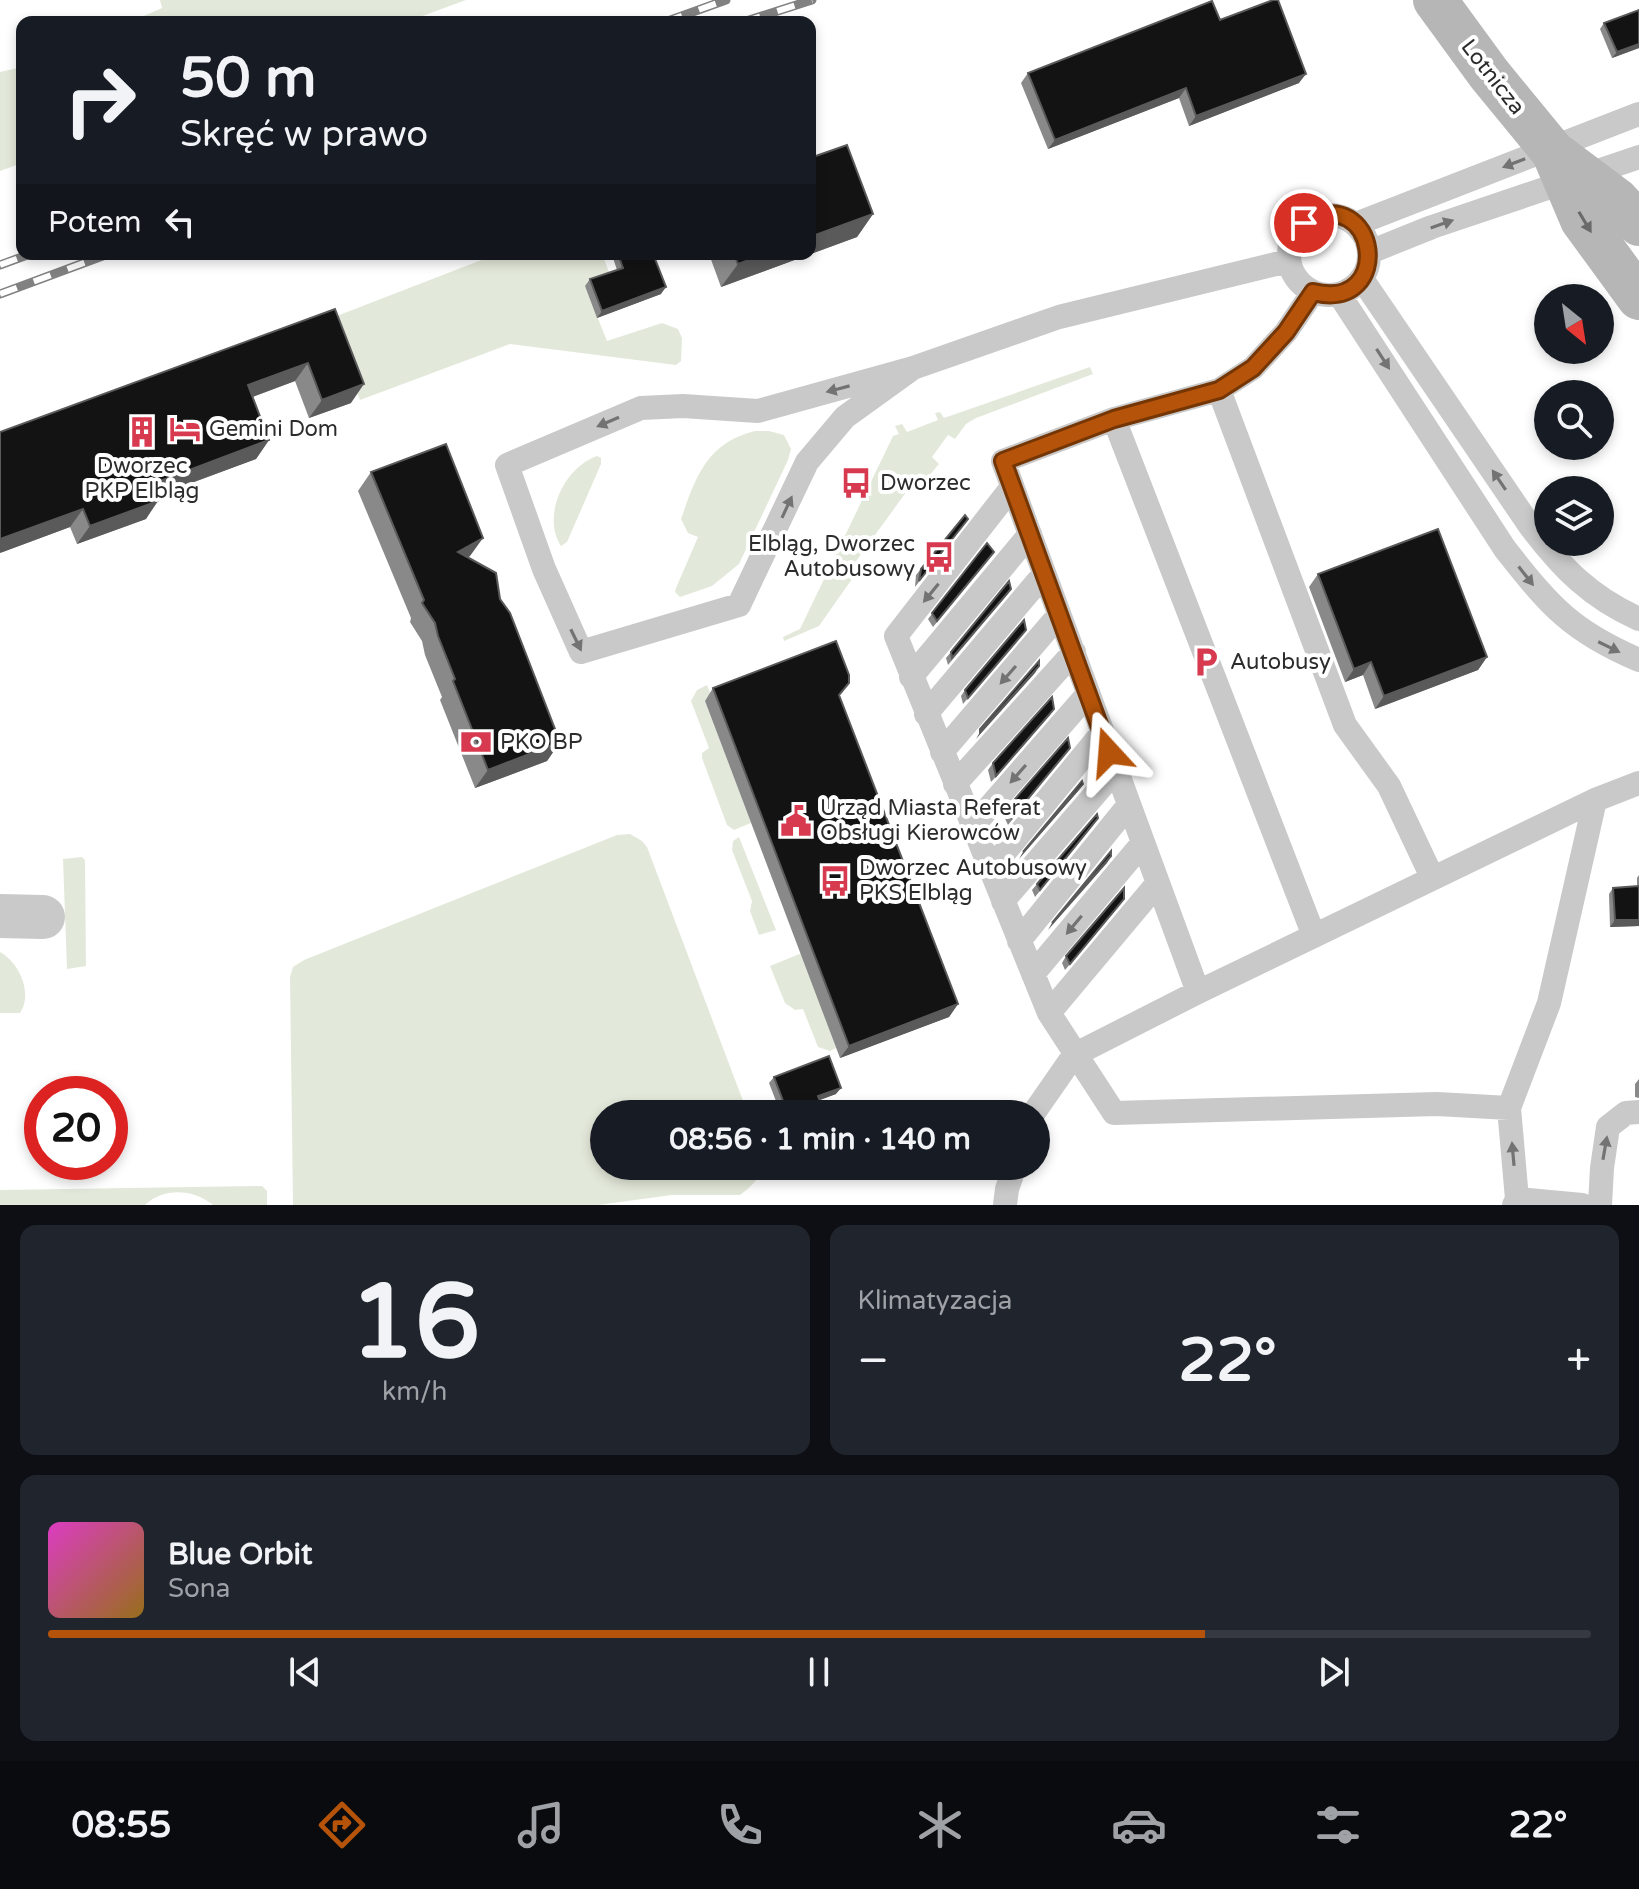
<!DOCTYPE html>
<html lang="pl">
<head>
<meta charset="utf-8">
<style>
	body { margin:0; font-family:"Varela Round",sans-serif; background:#20242c; color:#f1f3f6; height:100vh; display:flex; flex-direction:column; font-size:30px; white-space:nowrap }
	* { box-sizing:border-box; margin:0 }
	p { font-size:26px; color:#9ea1a6 }
	.icon { flex:none; width:44px; height:44px; fill:none; stroke:currentColor; stroke-width:2; stroke-linecap:round; stroke-linejoin:round }
	.map { position:relative; height:1205px; overflow:hidden }
	.drawer { display:flex; flex-direction:column; gap:20px; padding:20px; background:#0d0f14; flex:1 }
	.drawer>* { flex:none }
	.banner { position:absolute; left:16px; top:16px; width:800px; height:244px; border-radius:16px; box-shadow:0 4px 12px #0003; background:#171b24; color:#f1f3f6; overflow:hidden }
	.needle { width:52px; rotate:150deg }
	.buttons { position:absolute; left:1534px; top:284px; display:grid; gap:16px }
	.buttons a { display:grid; place-items:center; width:80px; height:80px; border-radius:50%; background:#171b24; box-shadow:0 4px 12px #0003; font-size:40px }
	.speed { position:absolute; left:24px; top:1076px; display:flex; gap:16px; font-size:40px; font-weight:700; text-align:center }
	.speed>* { display:grid; place-content:center; width:104px; height:104px; border-radius:50%; background:#171b24; box-shadow:0 4px 12px #0003; line-height:1 }
	.speed .limit { border:12px solid #d22; background:#fff; color:#111 }
	.pin { position:absolute; display:grid; place-items:center; width:68px; height:68px; color:#fff; margin:-34px; border:4px solid #fff; border-radius:50%; box-shadow:0 2px 8px #0007 }
	.me { position:absolute; width:88px; margin:-44px; rotate:341deg; stroke-linejoin:round; filter:drop-shadow(0 0 6px #0008) }
	.turn { display:flex; align-items:center; gap:28px; height:168px; padding:0 32px; font-size:36px }
	.turn .icon { width:104px; height:104px; stroke-width:2.5 }
	.turn b { display:block; font-size:56px; line-height:68px }
	.then { display:flex; align-items:center; height:76px; padding:0 32px; background:#0003; gap:16px; font-size:30px }
	.big { font-size:60px; font-weight:800; line-height:1.1 }
	.drawer .widget { flex:1; display:flex; flex-direction:column; justify-content:center; gap:12px; min-width:0; padding:0 28px; border-radius:16px; background:#20242c }
	.drawer .dial { align-items:center; gap:0 }
	.dial b { font-size:104px; line-height:1 }
	.song { display:flex; align-items:center; gap:24px }
	.cover { width:96px; height:96px; border-radius:12px; background:linear-gradient(135deg,hsl(310 70% 55%),hsl(40 70% 35%)) }
	.played { height:8px; border-radius:4px; background:linear-gradient(90deg,#b45309 75%,#363941 75%) }
	.keys { display:flex; justify-content:space-around; direction:ltr }
	.heat { display:flex; justify-content:space-between; align-items:center; font-size:44px; direction:ltr }
	.drawer .tiles { flex:1; display:grid; gap:20px; grid-template-columns:1fr 1fr }
	.widget:last-child { grid-column:span 2 }
	.trip { position:absolute; left:590px; top:1100px; width:460px; height:80px; border-radius:40px; background:#171b24; box-shadow:0 4px 12px #0003; font-weight:800; line-height:80px; text-align:center }
	.tabs { display:flex; height:128px; justify-content:space-around; align-items:center; background:#090b0e; color:#9ea1a6 }
	.tabs .icon { width:56px; height:56px }
	.tabs .active { color:#b45309 }
	.tabs b { font-size:36px; color:#f1f3f6 }
	.map>svg:first-child { display:block }
	.green { fill:#e3e9da }
	.lines { fill:none; stroke-linecap:round; stroke-linejoin:round }
	.lane { stroke:#c9c9c9; stroke-width:24 }
	.street { stroke:#c9c9c9; stroke-width:44 }
	.rail-casing { stroke:#818181; stroke-width:9 }
	.rail { stroke:#fff; stroke-width:6; stroke-dasharray:18; stroke-linecap:butt }
	.secondary-bridge { stroke:#b6b6b6; stroke-width:44 }
	.wall { fill:#898989 }
	.shaded-wall { fill:#5a5a5a }
	.building { fill:#131313; stroke:#5a5a5a; stroke-width:2 }
	.oneway { fill:#737373 }
	.oneway2 { fill:#6a6a6a }
	.route-casing { stroke:#753606; stroke-width:20 }
	.route { stroke:#b45309; stroke-width:14 }
	.labels { text-anchor:middle; dominant-baseline:central; stroke-width:8; stroke-linejoin:round; paint-order:stroke }
	.street-label { font-size:22px; fill:#2c2c2c; stroke:#fff }
	.poi-label { font-size:22px; fill:#2c2c2c; stroke:#fff; text-anchor:start }
</style>
</head>
<body>
<div class="map">
<svg width="1639" height="1205" viewBox="0 0 1639 1205">
	<rect width="100%" height="100%" fill="#fff"/>
	<path class="green" d="M160 0H466L406 22H130L162 8Z
		M22 67V163L0 171V72Z
		M497 254H602L611 277 585 286 607 341 662 323 678 329 682 338 681 361 676 365 510 344 360 400 329 319Z
		M1090 367 1093 374 976 418 966 424 955 439 948 435 932 457 939 464 927 478 920 473 846 575 852 579 819 626 784 641 783 637 800 629 893 436 899 434 895 426 902 424 907 432 938 420 935 413 940 412 944 418Z
		M755 431H769L784 435 791 449 788 460 739 564 712 586 680 597 675 592 676 588 698 537 688 533 681 519C696 476 707 443 755 431Z
		M597 456 601 458V464L567 542 561 546C541 515 565 467 597 456Z
		M707 685 712 698 705 701 751 823 734 830 727 825 702 758V753L709 748 691 701 697 690Z
		M630 834 642 841 647 847 748 1114H604V1166H763C759 1179 751 1187 740 1195H672L598 1205H293L290 977 293 967 304 960 617 835Z
		M739 837 776 930 759 935 750 911 752 901 732 850 733 841Z
		M82 857 85 860 86 966 67 969 63 859Z
		M0 952C20 963 33 994 20 1013H0Z
		M802 953 836 1048 830 1051 818 1047 803 1009 795 1010 785 1003 770 966Z
		M262 1186 267 1191V1205H213C193 1189 164 1187 145 1205H0V1190Z"/>
	<g class="lines">
		<path class="lane" d="M1289 255a40 40 0 1 1 80 0a40 40 0 1 1-80 0Z
			M1356 224 1639 114
			M1370 252 1432 227 1639 157
			M1362 279 1530 526C1562 568 1590 597 1639 619
			M1339 294 1505 549C1550 606 1571 631 1639 660
			M913 368 845 417 807 462 739 605 581 652 544 569 507 465 641 408 683 406 758 411 913 368 1059 317 1288 261
			M1219 390 1345 725 1389 786 1432 877
			M1114 419 1314 936
			M1012 487 896 636 1049 1013 1114 1113 1437 1104 1509 1108
			M911 677 1030 534
			M926 714 1044 574
			M942 752 1059 615
			M955 784 1074 652
			M972 827 1088 694
			M990 870 1102 733
			M1003 901 1115 771
			M1019 941 1128 806
			M1033 974 1142 844
			M1198 992 1003 461 1114 419 1219 390 1253 368 1286 332 1313 292
			M1049 1013 1157 884
			M1033 1114 1074 1055 1198 992 1595 800
			M1517 1199 1509 1108 1549 1003 1595 800 1639 783
			M1005 1205 1007 1189 1015 1166
			M1514 1205 1517 1199 1582 1205
			M1600 1205 1602 1168 1608 1127 1626 1113 1639 1112"/>
		<path class="street" d="M0 916 43 917"/>
		<defs>
			<path id="rail" d="M665 22 726 0
				M743 22 812 0
				M0 265 30 254
				M0 294 108 254"/>
		</defs>
		<use href="#rail" class="rail-casing"/>
		<use href="#rail" class="rail"/>
		<path class="secondary-bridge" d="M1435 0 1489 74 1553 152 1617 200 1639 224
			M1554 154 1582 220 1639 298"/>
	</g>
	<path class="wall" d="M1639 10V48L1612 58 1600 29 1604 23Z
		M1220 20 1299 83 1189 126 1179 98 1048 149 1021 83 1028 73Z
		M873 214 857 237 721 287 709 254H810Z
		M615 254H653L661 294 597 318 585 286 590 279 617 270 613 258Z
		M335 309 351 403 309 418 295 381 253 397 269 440 256 459 157 496 146 519 77 544 70 527 0 553Z
		M371 472 470 556 468 557 500 599 560 742 547 761 475 788 440 700 442 697 425 655 422 641 410 622 411 618 358 491Z
		M968 519 915 587 916 575 921 569Z
		M987 543 994 552 933 627 928 619Z
		M1318 574 1487 657 1478 670 1375 709 1363 675 1345 682 1309 587Z
		M1011 589 1007 595 948 665 946 658 951 652Z
		M1021 636 963 704 961 696 965 690Z
		M713 688 839 695 958 1004 949 1017 840 1058 705 701Z
		M1054 709 1049 716 991 782 988 770 993 763Z
		M1065 754 1008 825 1003 814 1008 807Z
		M1093 825 1035 897 1032 890 1037 884Z
		M1639 875V926L1610 927 1609 894 1613 888 1637 886V878Z
		M1120 905 1065 970 1062 963 1066 956Z
		M774 1077 836 1094 820 1100 825 1114H781L769 1083Z
		M1639 1079V1098L1635 1097V1084Z"/>
	<path class="shaded-wall" d="M1639 44V48L1612 58 1617 52Z
		M1306 74 1299 83 1189 126 1196 116Z
		M1186 88 1179 98 1048 149 1055 140Z
		M873 214 857 237 721 287 738 264 765 254H810V237Z
		M666 287 661 294 597 318 602 311Z
		M308 363 295 381 236 403 248 385Z
		M364 384 351 403 309 418 322 400Z
		M269 440 256 459 139 502 152 484Z
		M158 501 146 519 77 544 90 526Z
		M83 509 70 527 0 553V539Z
		M483 538 470 556 445 570 458 552Z
		M1487 657 1478 670 1375 709 1384 696Z
		M1371 662 1363 675 1345 682 1354 669Z
		M1039 666 1035 673 976 739 980 732Z
		M1054 709 1049 716 991 782 996 776Z
		M560 742 547 761 475 788 488 770Z
		M1083 784 1078 791 1019 859 1023 852Z
		M1111 856 1107 863 1048 930 1052 923Z
		M1615 920H1639V926L1610 927Z
		M958 1004 949 1017 840 1058 849 1046Z
		M841 1088 836 1094 814 1102 818 1096Z"/>
	<path class="building" d="M1273 0H1278L1306 74 1196 116 1186 88 1055 140 1028 73 1212 1 1220 20Z
		M1639 10V44L1617 52 1604 23Z
		M847 145 873 214 810 237V158Z
		M618 254H653L666 287 602 311 590 279 623 268Z
		M734 254H765L738 264Z
		M335 309 364 384 322 400 308 363 248 385 269 440 152 484 158 501 90 526 83 509 0 539V432Z
		M446 444 483 538 458 552 496 573 500 599 510 613 560 742 488 770 453 681 455 679 438 636 435 623 422 603 424 600 371 472Z
		M965 515 968 519 919 581 921 569Z
		M1438 529 1487 657 1384 696 1371 662 1354 669 1318 574Z
		M987 543 994 552 937 621 932 613Z
		M1009 581 1011 589 952 658 951 652Z
		M1024 620 1026 630 968 698 965 690Z
		M836 641 849 675V683L839 695 958 1004 849 1046 713 688Z
		M1039 661V666L980 732V729Z
		M1052 697 1054 709 996 776 993 763Z
		M1068 738 1070 748 1012 818 1008 807Z
		M1082 781 1083 784 1023 852Z
		M1097 814 1098 818 1040 890 1037 884Z
		M1111 851V856L1052 923Z
		M1639 886V920H1615L1613 888Z
		M1124 888V899L1070 964 1066 956Z
		M829 1056 841 1088 818 1096 825 1114H788L774 1077Z"/>
	<defs><path id="oneway-solid" d="M-6-.8H1V-3.2L6.5 0L1 3.2V.8H-6Z" transform="scale(2)"/></defs>
	<g class="oneway">
		<use href="#oneway-solid" transform="translate(1514 163) rotate(159)"/>
		<use href="#oneway-solid" transform="translate(1442 224) rotate(-19)"/>
		<use href="#oneway-solid" transform="translate(1383 359) rotate(57)"/>
		<use href="#oneway-solid" transform="translate(838 389) rotate(165)"/>
		<use href="#oneway-solid" transform="translate(608 422) rotate(157)"/>
		<use href="#oneway-solid" transform="translate(1499 480) rotate(-124)"/>
		<use href="#oneway-solid" transform="translate(787 507) rotate(-65)"/>
		<use href="#oneway-solid" transform="translate(1526 576) rotate(52)"/>
		<use href="#oneway-solid" transform="translate(931 593) rotate(129)"/>
		<use href="#oneway-solid" transform="translate(576 640) rotate(64)"/>
		<use href="#oneway-solid" transform="translate(1609 647) rotate(26)"/>
		<use href="#oneway-solid" transform="translate(1008 675) rotate(131)"/>
		<use href="#oneway-solid" transform="translate(1018 774) rotate(131)"/>
		<use href="#oneway-solid" transform="translate(1074 925) rotate(130)"/>
		<use href="#oneway-solid" transform="translate(1605 1148) rotate(-80)"/>
		<use href="#oneway-solid" transform="translate(1513 1154) rotate(-95)"/>
	</g>
	<use class="oneway2" href="#oneway-solid" transform="translate(1585 222) rotate(59)"/>
	<g class="lines">
		<defs>
			<path id="route" d="M1109 752 1003 461 1114 419 1219 390 1253 368 1286 332 1313 292C1396 313 1378 180 1304 223"/>
		</defs>
		<use href="#route" class="route-casing"/>
		<use href="#route" class="route"/>
	</g>
	<defs>
		<symbol id="hotel-bare" viewBox="-9 -9 18 18"><path d="M-6-4.5h1.5V1H6V5H4.5V3h-9V5H-6ZM-4 0a1.8 1.8 0 1 1 3.6 0ZM.5 0V-2.5h3Q6-2.5 6 0Z" fill="#d7394f" stroke="#fff" stroke-width="2.5" paint-order="stroke"/></symbol>
		<symbol id="building-bare" viewBox="-9 -9 18 18"><path d="M-4-6H4V6H1V3H-1V6H-4ZM-2.5-4.3h1.7v1.8h-1.7ZM.8-4.3h1.7v1.8H.8ZM-2.5-1h1.7V.8h-1.7ZM.8-1h1.7V.8H.8Z" fill="#d7394f" stroke="#fff" stroke-width="2.5" paint-order="stroke"/></symbol>
		<symbol id="bus-bare" viewBox="-9 -9 18 18"><path d="M-5-6H5V4H4V6H2V4H-2V6H-4V4H-5ZM-3.5-4V0h7V-4ZM-3.5 1.2v1.5H-2V1.2ZM2 1.2v1.5H3.5V1.2Z" fill="#d7394f" stroke="#fff" stroke-width="2.5" paint-order="stroke"/></symbol>
		<symbol id="parking-bare" viewBox="-9 -9 18 18"><path d="M-3.5-5.5H1a3.5 3.5 0 0 1 0 7H-1V5.5H-3.5ZM-1-3.4V-.6H.8a1.4 1.4 0 0 0 0-2.8Z" fill="#d7394f" stroke="#fff" stroke-width="2.5" paint-order="stroke"/></symbol>
		<symbol id="bank-bare" viewBox="-9 -9 18 18"><path d="M-6-4H6V4H-6ZM0-2.3a2.3 2.3 0 1 0 0 4.6a2.3 2.3 0 1 0 0-4.6Z" fill="#d7394f" stroke="#fff" stroke-width="2.5" paint-order="stroke"/></symbol>
		<symbol id="civic-bare" viewBox="-9 -9 18 18"><path d="M-.6-6.5H3V-4.5H.6V-3L4-1V1h2V6H-6V1h2V-1L-.6-3ZM-1.2 2.5V6h2.4V2.5Z" fill="#d7394f" stroke="#fff" stroke-width="2.5" paint-order="stroke"/></symbol>
	</defs>
	<g fill-rule="evenodd">
		<use href="#hotel-bare" x="163" y="407" width="44" height="44"/>
		<use href="#building-bare" x="120" y="410" width="44" height="44"/>
		<use href="#bus-bare" x="834" y="461" width="44" height="44"/>
		<use href="#bus-bare" x="917" y="535" width="44" height="44"/>
		<use href="#parking-bare" x="1184" y="640" width="44" height="44"/>
		<use href="#bank-bare" x="454" y="720" width="44" height="44"/>
		<use href="#civic-bare" x="774" y="799" width="44" height="44"/>
		<use href="#bus-bare" x="813" y="859" width="44" height="44"/>
	</g>
	<g class="labels">
		<g class="street-label">
			<text transform="translate(1493 77) rotate(52)">Lotnicza</text>
		</g>
		<g class="poi-label">
			<text x="209" y="429">Gemini Dom</text>
			<text x="142" y="466" text-anchor="middle">Dworzec<tspan x="142" dy="25">PKP Elbląg</tspan></text>
			<text x="880" y="483">Dworzec</text>
			<text x="915" y="544" text-anchor="end">Elbląg, Dworzec<tspan x="915" dy="25">Autobusowy</tspan></text>
			<text x="1230" y="662">Autobusy</text>
			<text x="500" y="742">PKO BP</text>
			<text x="820" y="808">Urząd Miasta Referat<tspan x="820" dy="25">Obsługi Kierowców</tspan></text>
			<text x="859" y="868">Dworzec Autobusowy<tspan x="859" dy="25">PKS Elbląg</tspan></text>
		</g>
	</g>
</svg>
<div class="buttons">
<a><svg class="needle" viewBox="-14 -14 28 28"><path d="M0-13l5 13h-10z" fill="#e53935"/><path d="M0 13l5-13h-10z" fill="#9ea1a6"/></svg></a>
<a><svg class="icon" aria-label="search" viewBox="0 0 24 24"><circle cx="10" cy="10" r="6"/><path d="M15 15l6 6"/></svg></a>
<a><svg class="icon" aria-label="layers" viewBox="0 0 24 24"><path d="M12 4l9 5-9 5-9-5zM3 14l9 5 9-5"/></svg></a>
</div>
<div class="speed"><div class="limit">20</div></div>
<div class="pin" style="left:1304px;top:223px;background:#d93025"><svg class="icon" aria-label="arrive" viewBox="0 0 24 24"><path d="M6 21V4h12l-3 4 3 4H6"/></svg></div>
<svg class="me" style="left:1109px;top:752px" viewBox="-20 -20 40 40"><path d="M0-17L14 15 0 8-14 15z" fill="#b45309" stroke="#fff" stroke-width="4"/></svg>
<div class="trip">08:56 · 1 min · 140 m</div>
<div class="banner">
<div class="turn"><svg class="icon" aria-label="right" viewBox="0 0 24 24"><path d="M7 20v-9h11M14 6l5 5-5 5"/></svg><div><b>50 m</b>Skręć w prawo</div></div>
<div class="then">Potem<svg class="icon" aria-label="left" viewBox="0 0 24 24"><path d="M17 20v-9H6M10 6l-5 5 5 5"/></svg></div>
</div>
</div>
<section class="drawer">
<div class="tiles">
<div class="widget dial"><b>16</b><p>km/h</p></div>
<div class="widget"><p>Klimatyzacja</p>
<div class="heat"><a>−</a><b class="big">22°</b><a>+</a></div>
</div>
<div class="widget">
<div class="song"><i class="cover"></i><div><b>Blue Orbit</b><p>Sona</p></div></div>
<div class="played"></div>
<div class="keys"><svg class="icon" aria-label="previous" viewBox="0 0 24 24"><path d="M18 5L8 12l10 7zM5 5v14"/></svg><svg class="icon" aria-label="pause" viewBox="0 0 24 24"><path d="M8 5v14M16 5v14"/></svg><svg class="icon" aria-label="next" viewBox="0 0 24 24"><path d="M6 5l10 7-10 7zM19 5v14"/></svg></div>
</div>
</div>
</section>
<nav class="tabs">
<b>08:55</b>
<svg class="icon active" aria-label="directions" viewBox="0 0 24 24"><path d="M12 3l9 9-9 9-9-9zM9 14v-3h6M13 9l2 2-2 2"/></svg>
<svg class="icon" aria-label="music" viewBox="0 0 24 24"><path d="M9 18V5l10-2v13"/><circle cx="6" cy="18" r="3"/><circle cx="16" cy="16" r="3"/></svg>
<svg class="icon" aria-label="phone" viewBox="0 0 24 24"><path d="M5 4h4l2 5-3 2q2 4 5 5l2-3 5 2v4C11 20 4 13 5 4z"/></svg>
<svg class="icon" aria-label="climate" viewBox="0 0 24 24"><path d="M12 3v18M4 7l16 10M4 17L20 7"/></svg>
<svg class="icon" aria-label="car" viewBox="0 0 24 24"><path d="M5 17H2v-5l4-1 3-4h7l3 4 3 1v5h-3M9 17h6M6 11h13"/><circle cx="7" cy="17" r="2"/><circle cx="17" cy="17" r="2"/></svg>
<svg class="icon" aria-label="filters" viewBox="0 0 24 24"><path d="M4 7h16M4 17h16"/><circle cx="9" cy="7" r="2"/><circle cx="15" cy="17" r="2"/></svg>
<b>22°</b>
</nav>
</body>
</html>
